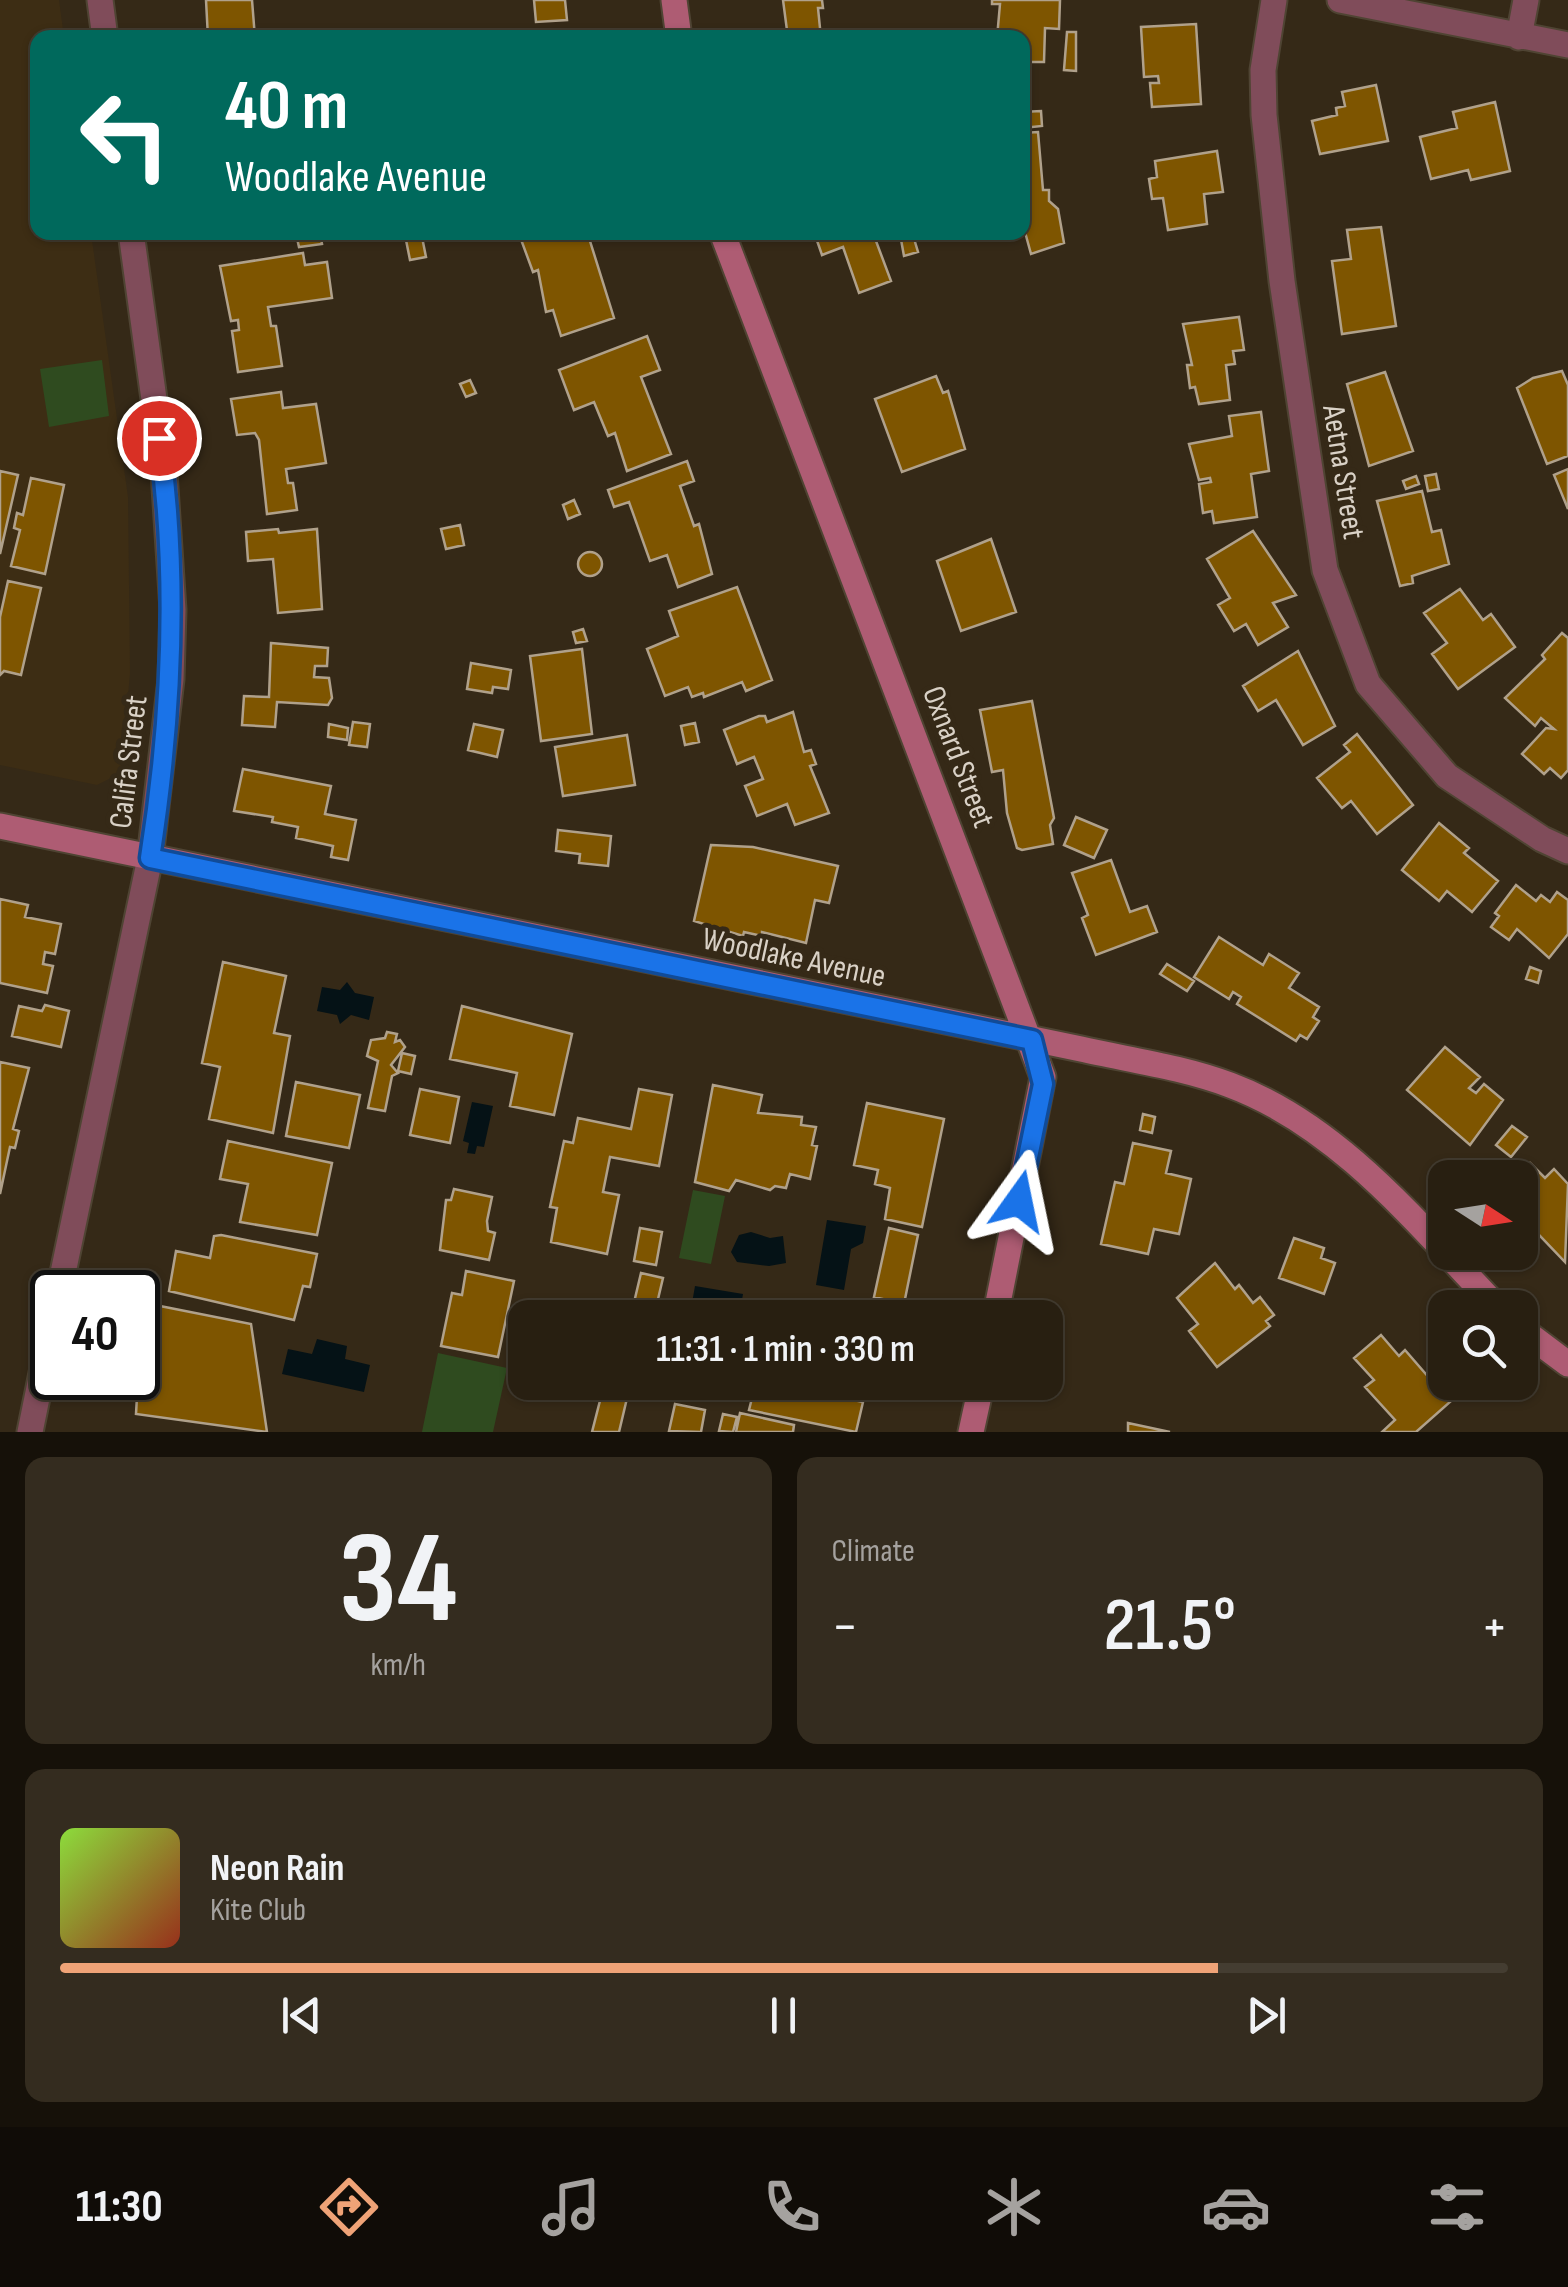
<!DOCTYPE html>
<html lang="en">
<head>
<meta charset="utf-8">
<style>
	body { margin:0; font-family:"Sofia Sans Condensed",sans-serif; background:#342c1f; color:#f1f3f6; height:100vh; display:flex; flex-direction:column; font-size:38px; white-space:nowrap }
	* { box-sizing:border-box; margin:0 }
	p { font-size:32px; color:#a5a29f }
	.icon { flex:none; width:55px; height:55px; fill:none; stroke:currentColor; stroke-width:2; stroke-linecap:round; stroke-linejoin:round }
	.map { position:relative; height:1432px; overflow:hidden }
	.details { display:flex; flex-direction:column; gap:25px; padding:25px; background:#161109; flex:1 }
	.details>* { flex:none }
	.hud { position:absolute; left:30px; top:30px; width:1000px; height:210px; border-radius:20px; box-shadow:0 2px 8px #0004,0 0 0 2px #443d31; background:#00695c; color:#fff; overflow:hidden }
	.needle { width:65px; rotate:102deg }
	.tools { position:absolute; left:1428px; top:1160px; display:grid; gap:20px }
	.tools a { display:grid; place-items:center; width:110px; height:110px; border-radius:20px; background:#281f11; box-shadow:0 2px 8px #0004,0 0 0 2px #443d31; font-size:50px }
	.speed { position:absolute; left:30px; top:1270px; display:flex; gap:20px; font-size:50px; font-weight:700; text-align:center }
	.speed>* { display:grid; place-content:center; width:130px; height:130px; border-radius:50%; background:#281f11; box-shadow:0 2px 8px #0004,0 0 0 2px #443d31; line-height:1 }
	.speed .limit { border:5px solid #111; border-radius:15px; background:#fff; color:#111 }
	.pin { position:absolute; display:grid; place-items:center; width:85px; height:85px; color:#fff; margin:-42px; border:5px solid #fff; border-radius:50%; box-shadow:0 2px 10px #0007 }
	.me { position:absolute; width:110px; margin:-55px; rotate:12deg; stroke-linejoin:round; filter:drop-shadow(0 0 8px #0008) }
	.turn { display:flex; align-items:center; gap:35px; height:210px; padding:0 30px; font-size:45px }
	.turn .icon { width:130px; height:130px; stroke-width:2.5 }
	.turn b { display:block; font-size:70px; line-height:85px }
	.big { font-size:75px; font-weight:600; line-height:1.1 }
	.details .tile { flex:1; display:flex; flex-direction:column; justify-content:center; gap:15px; min-width:0; padding:0 35px; border-radius:20px; background:#342c1f }
	.details .dial { align-items:center; gap:0 }
	.dial b { font-size:130px; line-height:1 }
	.song { display:flex; align-items:center; gap:30px }
	.cover { width:120px; height:120px; border-radius:15px; background:linear-gradient(135deg,hsl(90 70% 55%),hsl(10 70% 35%)) }
	.played { height:10px; border-radius:5px; background:linear-gradient(90deg,#efa377 80%,#443d31 80%) }
	.keys { display:flex; justify-content:space-around; direction:ltr }
	.heat { display:flex; justify-content:space-between; align-items:center; font-size:55px; direction:ltr }
	.details .tiles { flex:1; display:grid; gap:25px; grid-template-columns:1fr 1fr }
	.tile:last-child { grid-column:span 2 }
	.trip { position:absolute; left:508px; top:1300px; width:555px; height:100px; border-radius:20px; background:#281f11; box-shadow:0 2px 8px #0004,0 0 0 2px #443d31; font-weight:600; line-height:100px; text-align:center }
	.menu { display:flex; height:160px; justify-content:space-around; align-items:center; background:#100c07; color:#a5a29f }
	.menu .icon { width:70px; height:70px }
	.menu .selected { color:#efa377 }
	.menu b { font-size:45px; color:#f1f3f6 }
	.map>svg:first-child { display:block }
	.built { fill:#3d2d14 }
	.green { fill:#2f4b1f }
	.water { fill:#051216 }
	.building { fill:#7e5500; stroke:#b0a18b; stroke-width:2.5 }
	.lines { fill:none; stroke-linecap:round; stroke-linejoin:round }
	.street-casing { stroke:#4f4433; stroke-width:29 }
	.secondary-casing { stroke:#4f4433; stroke-width:29 }
	.street { stroke:#804c5a; stroke-width:25 }
	.secondary { stroke:#ae5c73; stroke-width:25 }
	.route-casing { stroke:#114b97; stroke-width:25 }
	.route { stroke:#1a73e8; stroke-width:18 }
	.labels { text-anchor:middle; dominant-baseline:central; stroke-width:10; stroke-linejoin:round; paint-order:stroke }
	.street-label { font-size:32px; fill:#d9d1c6; stroke:#352917 }
</style>
</head>
<body>
<div class="map">
<svg width="1568" height="1432" viewBox="0 0 1568 1432">
	<rect width="100%" height="100%" fill="#352917"/>
	<path class="built" d="M0 0H59L64 37 38 38V232L91 233 128 497 130 673 122 764 117 775 97 785 0 765Z"/>
	<path class="green" d="M102 360 109 416 49 427 40 369Z
		M693 1190 725 1196 711 1264 679 1258Z
		M438 1353 507 1368 493 1432H422Z"/>
	<path class="water" d="M347 982 355 993 374 997 369 1020 351 1015 340 1024 337 1015 317 1011 322 987 340 990Z
		M472 1102 493 1106 484 1147 477 1146 475 1154 467 1153 469 1143 463 1141Z
		M827 1220 866 1226 863 1243 851 1249 844 1290 816 1285Z
		M751 1232 770 1238 783 1236 786 1263 769 1266 737 1262 731 1252 739 1235Z
		M695 1286 743 1294 739 1317 691 1309Z
		M317 1339 347 1346 345 1359 370 1365 364 1392 282 1374 288 1349 312 1354Z"/>
	<path class="building" d="M206 0H252L255 38H208Z
		M534 0H565L567 20 536 22Z
		M783 0H822L823 8H818L821 38H788Z
		M992 0H1060L1059 29 1045 28 1044 62H1022V38H997L1000 4H992Z
		M1196 24 1201 104 1152 107 1150 83H1159L1158 76 1144 77 1141 27Z
		M1067 32H1076V71L1064 70Z
		M1376 85 1388 141 1320 154 1312 121 1337 115 1336 108 1345 106 1342 92Z
		M1495 102 1510 171 1471 180 1468 170 1431 179 1420 137 1457 128 1453 112Z
		M1041 111 1042 126 1022 128V112Z
		M1038 132 1043 190H1049V201L1058 209 1064 243 1031 254 1022 221V133Z
		M1217 151 1223 192 1204 194 1207 224 1168 230 1163 198 1152 199 1149 179 1157 177 1155 161Z
		M1381 227 1396 326 1342 334 1332 261 1351 259 1347 230Z
		M232 232H263L264 237 233 240Z
		M320 232 322 244 299 247 296 234Z
		M607 232 590 241 614 318 561 336 553 310 546 312 538 270 533 272 519 234Z
		M814 232 873 233 891 281 859 293 843 247 822 255Z
		M912 232 918 252 904 256 900 234Z
		M422 237 426 257 410 260 406 240Z
		M303 253 305 265 327 262 332 298 268 307 271 326H276L282 366 238 372 232 331 239 330 238 320 231 321 220 266Z
		M1239 317 1244 350 1233 351 1235 364 1226 365 1230 400 1199 404 1195 387 1190 388 1187 365H1192L1183 324Z
		M647 336 660 370 641 377 671 454 627 471 615 433 608 436 594 402 574 410 559 370Z
		M1562 371 1568 385V456L1547 464 1517 388 1533 378Z
		M1385 372 1413 451 1369 466 1347 384Z
		M936 376 943 393 948 391 965 449 902 472 875 399Z
		M470 380 476 393 466 397 460 384Z
		M281 392 283 408 316 404 326 463 286 469 288 483H293L297 510 267 514 259 440 255 433 237 435 231 399Z
		M1261 412 1269 471 1251 474 1257 517 1214 523 1212 511 1203 513 1199 484 1211 482 1210 478 1199 480 1189 444 1232 436 1229 416Z
		M687 461 694 481 680 486 694 526 699 524 712 574 678 587 667 555 650 561 629 502 614 507 608 490Z
		M1568 469V509L1554 475Z
		M0 471 18 475 0 554Z
		M1436 474 1439 489 1428 491 1425 476Z
		M1416 476 1419 484 1406 489 1403 481Z
		M31 478 64 485 45 574 11 566 20 530 14 528 17 513 23 515Z
		M1422 491 1432 532 1441 530 1449 564 1412 576 1413 583 1400 586 1377 501Z
		M574 500 580 514 568 519 563 505Z
		M460 525 464 545 446 549 441 529Z
		M278 529 279 533 317 529 322 609 278 613 273 559 248 561 246 532Z
		M1253 531 1296 595 1273 603 1288 627 1258 645 1246 624 1234 631 1218 605 1230 598 1207 559Z
		M991 539 1016 612 961 631 937 561Z
		M578 564a12 12 0 1 1 24 0a12 12 0 1 1-24 0Z
		M8 581 41 588 21 675 4 671 0 675V617Z
		M737 587 772 680 746 691 742 682 704 697 703 693 692 697 688 687 665 696 647 649 678 636 669 611Z
		M1460 589 1483 620 1491 614 1515 647 1458 689 1432 654 1447 643 1424 613Z
		M583 629 587 641 576 643 573 632Z
		M1562 633 1568 638V770L1561 778 1550 768 1544 774 1522 754 1546 728 1554 729 1541 718 1535 726 1505 698 1545 659 1542 655Z
		M271 643 328 648 327 666H315L314 677 329 678 332 698 328 705 277 702 275 727 242 725 244 696 269 697Z
		M582 649 592 734 541 741 530 656Z
		M1298 651 1335 726 1303 745 1276 700 1258 711 1243 686Z
		M471 663 511 670 508 689 493 687 492 693 467 689Z
		M1032 701 1054 818 1050 825 1053 844 1022 850 1017 848 1007 813 1003 770 992 772 980 710Z
		M793 712 804 752 811 750 816 764 810 766 829 813 795 825 787 804 757 816 745 786 763 779 754 757 737 764 724 730 759 716H765L767 722Z
		M353 722 370 724 367 747 349 745Z
		M695 723 699 742 685 745 681 726Z
		M329 724 348 728 347 740 328 737Z
		M474 724 503 730 497 757 468 750Z
		M1357 734 1413 805 1377 834 1351 801 1342 808 1317 778 1350 752 1344 745Z
		M627 735 635 785 563 796 555 747Z
		M243 769 331 786 325 814 356 820 348 860 331 857 333 846 296 838 298 827 272 822 273 817 234 811Z
		M1076 817 1107 830 1094 858 1064 845Z
		M1439 823 1469 848 1464 853 1498 881 1472 912 1447 891 1439 901 1402 870Z
		M558 830 611 836 608 866 579 863 580 854 556 851Z
		M711 845 753 847 838 866 829 903 815 900 806 943 762 932V936L744 932 743 936 694 921Z
		M1111 860 1130 912 1147 906 1157 932 1096 955 1082 918 1088 915 1072 873Z
		M1516 885 1536 901 1541 895 1550 902 1557 892 1568 900V934L1549 958 1517 929 1509 940 1491 927 1499 916 1495 913Z
		M0 899 28 905 25 917 61 924 55 954 45 952 43 964 53 966 47 993 0 983Z
		M1219 937 1263 965 1269 954 1299 973 1289 988 1319 1007 1313 1017 1319 1021 1307 1039 1300 1035 1296 1041 1237 1004 1241 997 1233 992 1229 999 1194 977Z
		M223 962 286 976 274 1033 290 1036 273 1133 209 1119 220 1067 202 1063Z
		M1167 964 1194 981 1187 991 1160 974Z
		M1530 967 1541 971 1538 983 1526 979Z
		M45 1005 69 1011 61 1047 12 1036 19 1006 42 1011Z
		M462 1006 572 1034 554 1115 510 1106 517 1073 450 1059Z
		M387 1032 397 1034 395 1042 400 1040 405 1047 391 1065 398 1073 392 1076 385 1111 368 1108 378 1061 367 1056 371 1040 385 1038Z
		M1445 1047 1480 1077 1469 1088 1476 1093 1484 1084 1503 1100 1470 1145 1407 1090Z
		M402 1053 415 1056 411 1074 398 1071Z
		M0 1062 29 1068 13 1129 19 1131 15 1148 10 1147 0 1194Z
		M296 1082 360 1095 349 1148 286 1136Z
		M713 1085 762 1095 758 1113 802 1117 801 1125 816 1127 812 1145 817 1146 810 1179 790 1174 786 1188 775 1186 770 1190 736 1180 729 1191 695 1182Z
		M420 1089 459 1097 450 1143 410 1135Z
		M639 1089 672 1095 659 1166 610 1157 603 1192 619 1195 607 1254 551 1242 557 1208 550 1207 564 1141 573 1143 578 1118 631 1129Z
		M867 1103 944 1119 922 1227 885 1219 890 1188 875 1184 878 1170 854 1165Z
		M1143 1114 1155 1117 1152 1133 1140 1130Z
		M1512 1126 1527 1137 1511 1157 1496 1145Z
		M228 1141 332 1163 317 1235 240 1222 248 1184 220 1179Z
		M1133 1143 1171 1151 1166 1173 1191 1179 1179 1234 1154 1229 1148 1254 1101 1244 1115 1182 1124 1184Z
		M1530 1163 1545 1178 1554 1169 1568 1184 1565 1262 1520 1215V1178H1515Z
		M454 1189 492 1197 487 1221 488 1231 495 1233 489 1260 440 1250 446 1200H451Z
		M640 1228 662 1232 656 1265 634 1261Z
		M889 1228 918 1235 904 1304 874 1297Z
		M221 1235 317 1254 310 1287 303 1286 294 1320 169 1291 176 1251 210 1258 214 1236Z
		M1294 1238 1324 1248 1321 1258 1335 1263 1324 1294 1279 1278Z
		M1215 1263 1235 1289 1239 1285 1253 1303 1260 1297 1274 1315 1266 1321 1270 1326 1217 1367 1189 1331 1198 1324 1177 1298Z
		M466 1271 514 1281 498 1357 441 1346 452 1293 462 1295Z
		M641 1273 663 1278 654 1316 632 1311Z
		M160 1306 251 1324 267 1432 136 1414 138 1379 143 1380Z
		M846 1306 892 1314 891 1318H844Z
		M528 1309 544 1311 543 1318H527Z
		M1381 1335 1399 1356 1405 1350 1450 1402 1416 1432H1382L1395 1420 1365 1387 1374 1380 1354 1358Z
		M718 1382H815L826 1394 863 1402 856 1432 749 1410 752 1398 721 1391Z
		M603 1389 628 1394 619 1432H592Z
		M675 1404 705 1410 701 1432 669 1431Z
		M740 1413 794 1425 793 1432H736Z
		M723 1414 737 1417 733 1432 719 1431Z
		M1128 1423 1170 1432H1128Z"/>
	<g class="lines">
		<defs>
			<path id="street" d="M100 0 105 38
				M1274 0 1263 70 1264 115 1282 281 1325 570 1368 684 1447 776 1542 839 1568 851
				M1340 0 1568 45
				M1519 37 1526 0
				M59 1292 150 858 171 679 173 610 164 472 131 232
				M30 1432 52 1324"/>
			<path id="secondary" d="M674 0 679 38
				M722 232 1043 1077 995 1318
				M0 826 1081 1049C1130 1060 1182 1067 1230 1085 1340 1126 1419 1226 1498 1308
				M1520 1328 1568 1364
				M971 1432 982 1382"/>
		</defs>
		<use href="#street" class="street-casing"/>
		<use href="#secondary" class="secondary-casing"/>
		<use href="#street" class="street"/>
		<use href="#secondary" class="secondary"/>
	</g>
	<g class="lines">
		<defs>
			<path id="route" d="M159 438C179 578 172 718 150 858L1032 1040 1043 1084 1019 1201"/>
		</defs>
		<use href="#route" class="route-casing"/>
		<use href="#route" class="route"/>
	</g>
	<g class="labels">
		<g class="street-label">
			<text transform="translate(1343 472) rotate(81)">Aetna Street</text>
			<text transform="translate(958 757) rotate(69)">Oxnard Street</text>
			<text transform="translate(129 762) rotate(-83)">Califa Street</text>
			<text transform="translate(794 958) rotate(12)">Woodlake Avenue</text>
		</g>
	</g>
</svg>
<div class="tools">
<a><svg class="needle" viewBox="-14 -14 28 28"><path d="M0-13l5 13h-10z" fill="#e53935"/><path d="M0 13l5-13h-10z" fill="#a5a29f"/></svg></a>
<a><svg class="icon" aria-label="search" viewBox="0 0 24 24"><circle cx="10" cy="10" r="6"/><path d="M15 15l6 6"/></svg></a>
</div>
<div class="speed"><div class="limit">40</div></div>
<div class="pin" style="left:159px;top:438px;background:#d93025"><svg class="icon" aria-label="arrive" viewBox="0 0 24 24"><path d="M6 21V4h12l-3 4 3 4H6"/></svg></div>
<svg class="me" style="left:1019px;top:1201px" viewBox="-20 -20 40 40"><path d="M0-17L14 15 0 8-14 15z" fill="#1a73e8" stroke="#fff" stroke-width="4"/></svg>
<div class="trip">11:31 · 1 min · 330 m</div>
<div class="hud">
<div class="turn"><svg class="icon" aria-label="left" viewBox="0 0 24 24"><path d="M17 20v-9H6M10 6l-5 5 5 5"/></svg><div><b>40 m</b>Woodlake Avenue</div></div>
</div>
</div>
<section class="details">
<div class="tiles">
<div class="tile dial"><b>34</b><p>km/h</p></div>
<div class="tile"><p>Climate</p>
<div class="heat"><a>−</a><b class="big">21.5°</b><a>+</a></div>
</div>
<div class="tile">
<div class="song"><i class="cover"></i><div><b>Neon Rain</b><p>Kite Club</p></div></div>
<div class="played"></div>
<div class="keys"><svg class="icon" aria-label="previous" viewBox="0 0 24 24"><path d="M18 5L8 12l10 7zM5 5v14"/></svg><svg class="icon" aria-label="pause" viewBox="0 0 24 24"><path d="M8 5v14M16 5v14"/></svg><svg class="icon" aria-label="next" viewBox="0 0 24 24"><path d="M6 5l10 7-10 7zM19 5v14"/></svg></div>
</div>
</div>
</section>
<nav class="menu">
<b>11:30</b>
<svg class="icon selected" aria-label="directions" viewBox="0 0 24 24"><path d="M12 3l9 9-9 9-9-9zM9 14v-3h6M13 9l2 2-2 2"/></svg>
<svg class="icon" aria-label="music" viewBox="0 0 24 24"><path d="M9 18V5l10-2v13"/><circle cx="6" cy="18" r="3"/><circle cx="16" cy="16" r="3"/></svg>
<svg class="icon" aria-label="phone" viewBox="0 0 24 24"><path d="M5 4h4l2 5-3 2q2 4 5 5l2-3 5 2v4C11 20 4 13 5 4z"/></svg>
<svg class="icon" aria-label="climate" viewBox="0 0 24 24"><path d="M12 3v18M4 7l16 10M4 17L20 7"/></svg>
<svg class="icon" aria-label="car" viewBox="0 0 24 24"><path d="M5 17H2v-5l4-1 3-4h7l3 4 3 1v5h-3M9 17h6M6 11h13"/><circle cx="7" cy="17" r="2"/><circle cx="17" cy="17" r="2"/></svg>
<svg class="icon" aria-label="filters" viewBox="0 0 24 24"><path d="M4 7h16M4 17h16"/><circle cx="9" cy="7" r="2"/><circle cx="15" cy="17" r="2"/></svg>
</nav>
</body>
</html>
